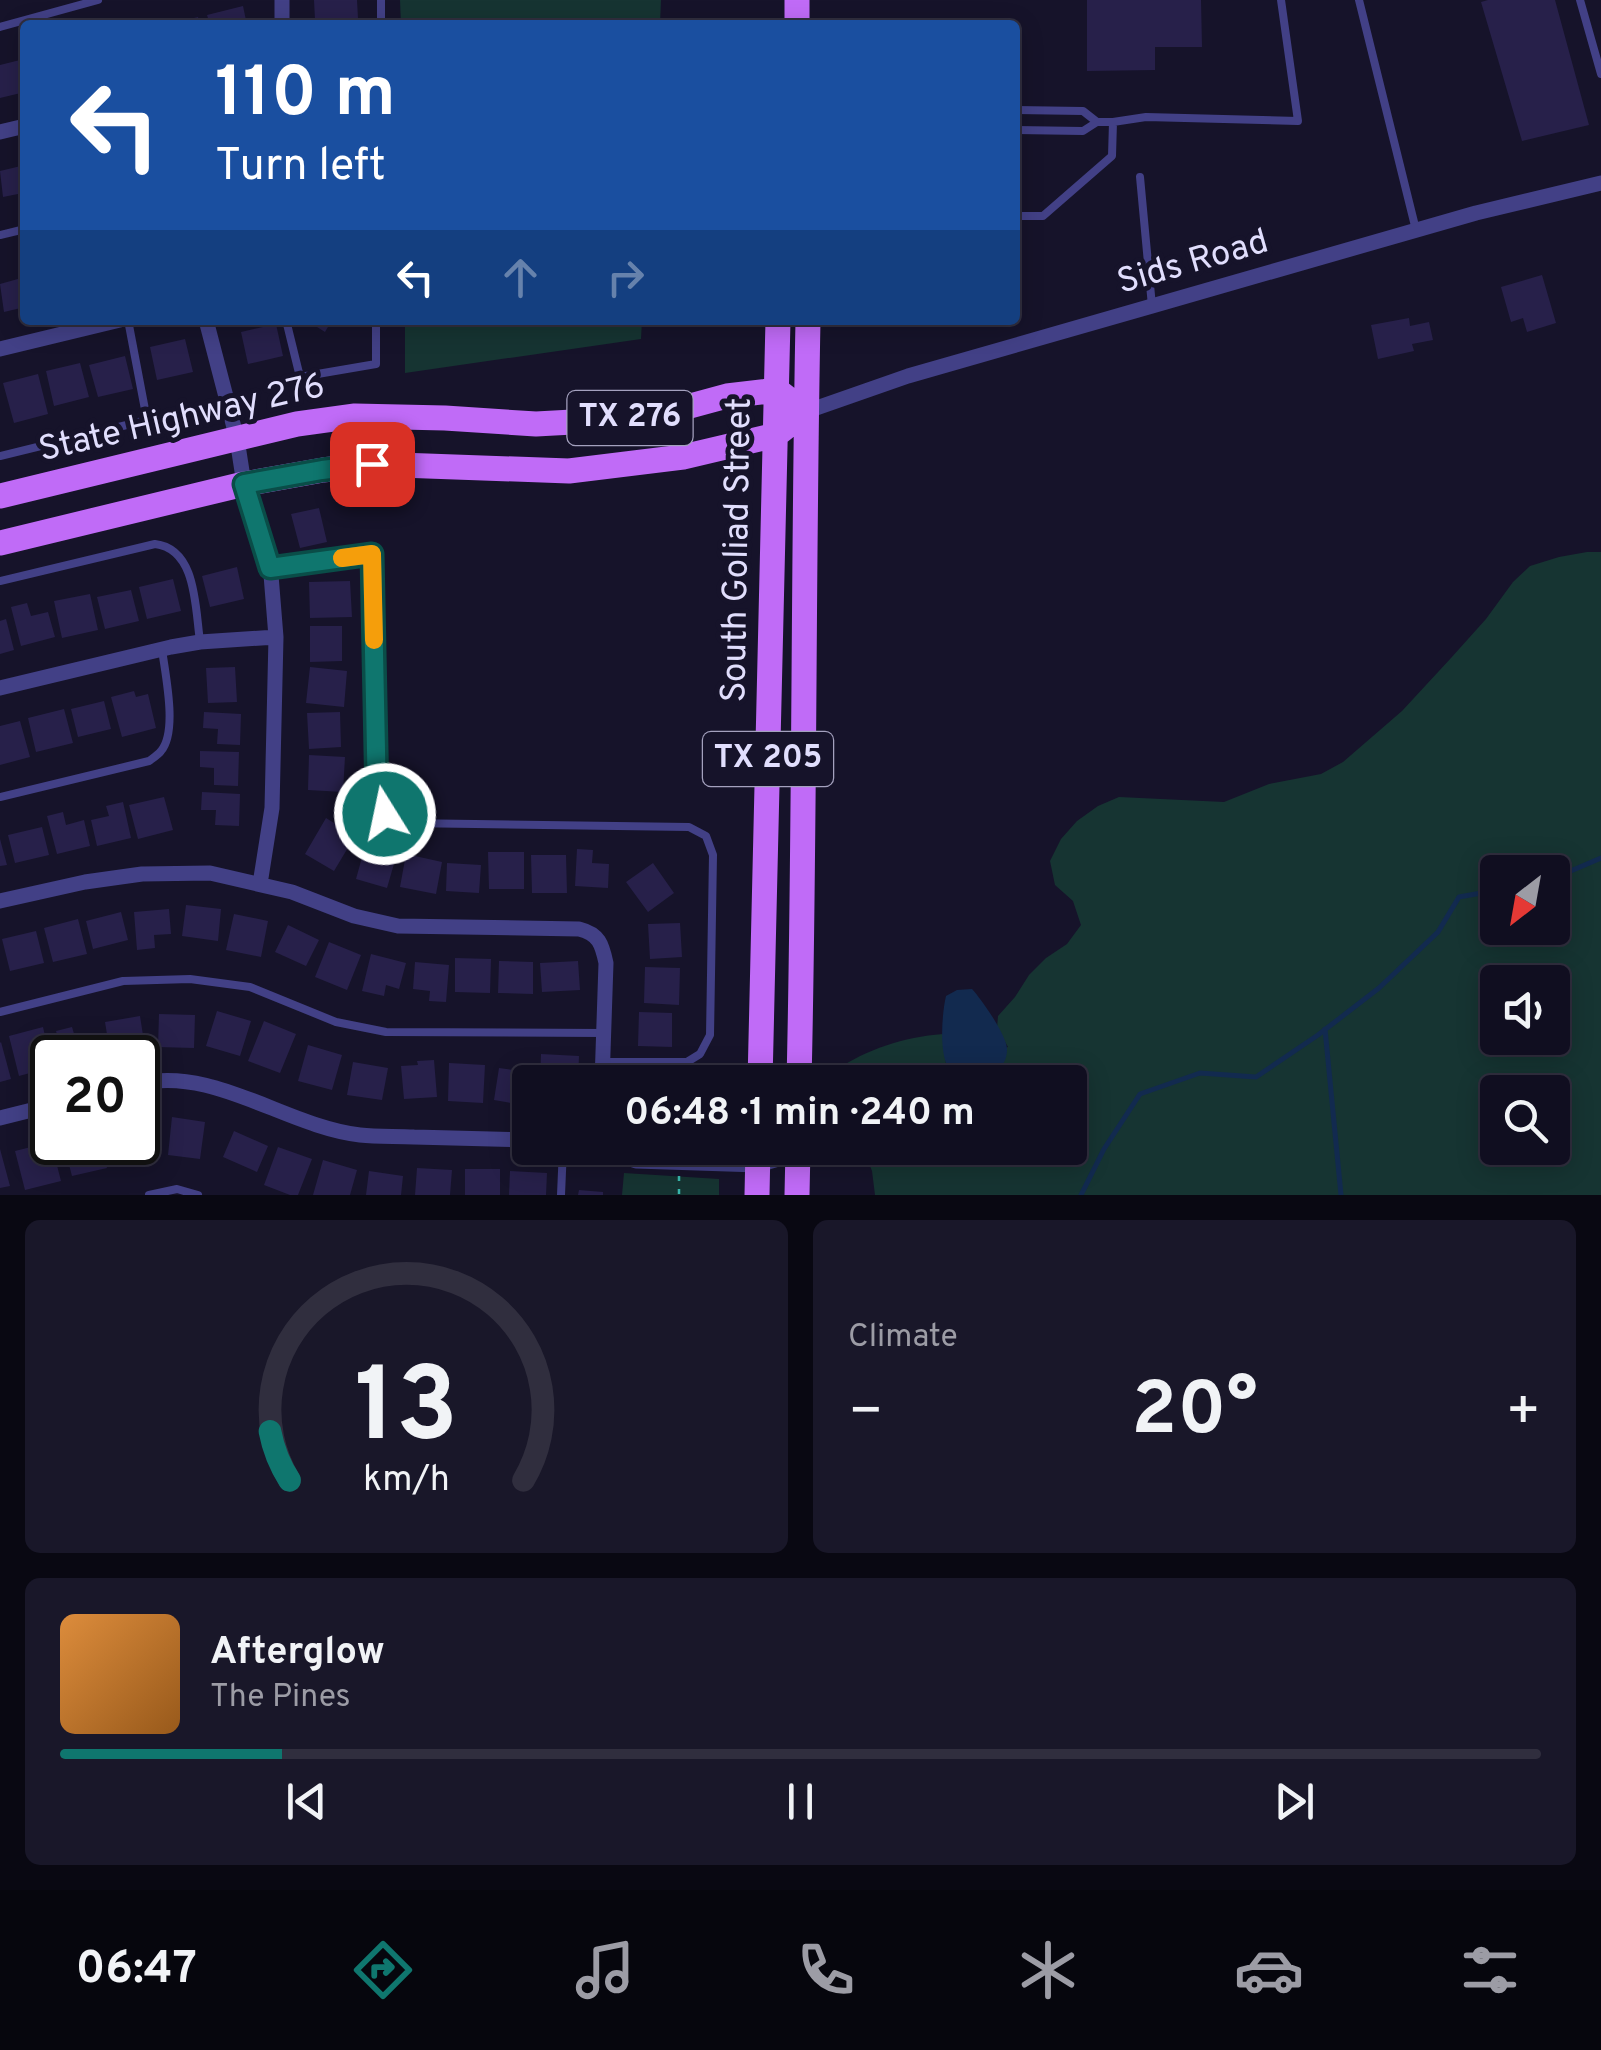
<!DOCTYPE html>
<html lang="en">
<head>
<meta charset="utf-8">
<style>
	body { margin:0; font-family:Overpass,sans-serif; background:#191729; color:#f1f3f6; height:100vh; display:flex; flex-direction:column; font-size:38px; white-space:nowrap }
	* { box-sizing:border-box; margin:0 }
	p { font-size:32px; color:#9c9ca5 }
	.icon { flex:none; width:55px; height:55px; fill:none; stroke:currentColor; stroke-width:2; stroke-linecap:round; stroke-linejoin:round }
	.map { position:relative; height:1195px; overflow:hidden }
	.drawer { display:flex; flex-direction:column; gap:25px; padding:25px; background:#090812; flex:1 }
	.drawer>* { flex:none }
	.hud { position:absolute; left:20px; top:20px; width:1000px; height:305px; border-radius:10px; box-shadow:0 5px 25px #0003,0 0 0 2px #302e3e; background:#1a4fa0; color:#fff; overflow:hidden }
	.needle { width:65px; rotate:211deg }
	.controls { position:absolute; left:1480px; top:855px; display:grid; gap:20px }
	.controls a { display:grid; place-items:center; width:90px; height:90px; border-radius:10px; background:#100e20; box-shadow:0 5px 25px #0003,0 0 0 2px #302e3e; font-size:50px }
	.speed { position:absolute; left:30px; top:1035px; display:flex; gap:20px; font-size:50px; font-weight:700; text-align:center }
	.speed>* { display:grid; place-content:center; width:130px; height:130px; border-radius:50%; background:#100e20; box-shadow:0 5px 25px #0003,0 0 0 2px #302e3e; line-height:1 }
	.speed .limit { border:5px solid #111; border-radius:15px; background:#fff; color:#111 }
	.pin { position:absolute; display:grid; place-items:center; width:85px; height:85px; color:#fff; margin:-42px; border-radius:20px; box-shadow:0 5px 15px #0006 }
	.me { position:absolute; width:110px; margin:-55px; rotate:350deg; stroke-linejoin:round; filter:drop-shadow(0 0 8px #0008) }
	.turn { display:flex; align-items:center; gap:35px; height:210px; padding:0 30px; font-size:45px }
	.turn .icon { width:130px; height:130px; stroke-width:2.5 }
	.turn b { display:block; font-size:70px; line-height:85px }
	.lanes { display:flex; align-items:center; height:95px; padding:0 30px; background:#0003; justify-content:center; gap:50px; direction:ltr }
	.lanes .off { opacity:.35 }
	.big { font-size:75px; font-weight:700; line-height:1.1 }
	.drawer .card { flex:1; display:flex; flex-direction:column; justify-content:center; gap:15px; min-width:0; padding:0 35px; border-radius:15px; background:#191729 }
	.drawer .dial { align-items:center; gap:0 }
	.dial svg { height:260px; overflow:visible; fill:none; stroke:#302e3e; stroke-width:7; stroke-linecap:round; text-anchor:middle }
	.dial text { fill:#f1f3f6; stroke:none }
	.song { display:flex; align-items:center; gap:30px }
	.cover { width:120px; height:120px; border-radius:15px; background:linear-gradient(135deg,hsl(30 70% 55%),hsl(30 70% 35%)) }
	.played { height:10px; border-radius:5px; background:linear-gradient(90deg,#0f766e 15%,#302e3e 15%) }
	.keys { display:flex; justify-content:space-around; direction:ltr }
	.heat { display:flex; justify-content:space-between; align-items:center; font-size:55px; direction:ltr }
	.drawer .tiles { flex:1; display:grid; gap:25px; grid-template-columns:1fr 1fr }
	.card:last-child { grid-column:span 2 }
	.trip { position:absolute; left:512px; top:1065px; width:575px; height:100px; border-radius:10px; background:#100e20; box-shadow:0 5px 25px #0003,0 0 0 2px #302e3e; font-weight:700; line-height:100px; text-align:center }
	.tab-bar { display:flex; height:160px; justify-content:space-around; align-items:center; background:#06060d; color:#9c9ca5 }
	.tab-bar .icon { width:70px; height:70px }
	.tab-bar .current { color:#0f766e }
	.tab-bar b { font-size:45px; color:#f1f3f6 }
	.map>svg:first-child { display:block }
	.green { fill:#163432; fill-rule:evenodd }
	.water { fill:#122a4f }
	.lines { fill:none; stroke-linecap:round; stroke-linejoin:round }
	.stream { stroke:#122a4f; stroke-width:5 }
	.building { fill:#27204a }
	.path { stroke:#38b7ad; stroke-width:2.5; stroke-dasharray:5 8; stroke-linecap:butt }
	.service { stroke:#424086; stroke-width:8 }
	.minor { stroke:#424086; stroke-width:15 }
	.primary { stroke:#c06bf7; stroke-width:25 }
	.route-casing { stroke:#0a4d48; stroke-width:25 }
	.route { stroke:#0f766e; stroke-width:18 }
	.slow { stroke:#f59e0b; stroke-width:18 }
	.labels { text-anchor:middle; dominant-baseline:central; stroke-width:10; stroke-linejoin:round; paint-order:stroke }
	.shield { fill:#16132a; stroke:#a4a1be; stroke-width:2.5 }
	.shield-label { font-size:32px; font-weight:bold; fill:#e1defd }
	.street-label { font-size:35px; fill:#e1defd; stroke:#16132a }
</style>
</head>
<body>
<div class="map">
<svg width="1601" height="1195" viewBox="0 0 1601 1195">
	<rect width="100%" height="100%" fill="#16132a"/>
	<path class="green" d="M400 0H661L660 25H401Z
		M405 320H642L641 339 405 373Z
		M1587 552H1601V1195H875L872 1171 863 1148H1070V1082H838L834 1071C868 1049 903 1037 943 1034L946 1064 1008 1047 997 1028 998 1016 1015 997 1029 975 1046 958 1067 944 1081 925 1073 901 1055 885 1050 861 1061 839 1077 821 1098 806 1119 797 1224 802 1269 784 1321 774 1343 762 1402 711 1451 658 1486 619 1513 582 1530 566 1559 557ZM1498 872H1552V928H1498ZM1498 982H1552V1038H1498ZM1498 1092H1552V1148H1498Z
		M624 1173 719 1179V1195H622Z"/>
	<path class="water" d="M972 989C982 1000 1008 1037 1007 1050 1007 1078 963 1092 948 1067 939 1052 942 1013 946 996L957 990Z"/>
	<g class="lines">
		<path class="stream" d="M1552 879 1601 858
			M1325 1029 1341 1195
			M1081 1195 1104 1149 1140 1094 1200 1073 1256 1077 1318 1035 1379 988 1438 932 1459 897 1498 890"/>
	</g>
	<path class="building" d="M314 0H357L358 18 315 20Z
		M1087 0H1201L1202 47H1155V70L1087 71Z
		M1488 0H1555L1589 125 1522 141 1481 2Z
		M243 6 247 25H210L207 15Z
		M198 17 200 25H170L169 24Z
		M24 59 25 92 0 98V65Z
		M25 165V203L21 204 18 194 3 197 0 171Z
		M1542 275 1556 323 1527 332 1523 318 1511 322 1501 287Z
		M25 277V307L4 312 0 284Z
		M1409 318 1410 326 1429 322 1433 340 1412 344 1414 351 1378 359 1371 325Z
		M306 320H332L325 332Z
		M276 324 283 356 248 364 241 332Z
		M185 339 193 372 157 380 150 347Z
		M125 356 133 389 98 397 89 365Z
		M80 363 89 397 54 406 46 371Z
		M38 374 48 414 14 423 3 383Z
		M319 508 327 542 300 548 291 514Z
		M237 567 244 599 210 607 202 576Z
		M173 579 181 611 147 619 139 587Z
		M350 581 352 617 310 618 309 582Z
		M131 590 139 621 105 629 97 597Z
		M90 594 98 630 62 638 54 601Z
		M27 603 31 616 48 612 55 637 21 646 11 607Z
		M6 619 14 650 0 654V621Z
		M310 626H342V661L310 662Z
		M235 667 237 702 208 703 206 668Z
		M310 667 347 671 344 707 306 703Z
		M134 691 136 697 148 694 156 728 122 737 111 697Z
		M104 701 111 729 78 737 71 709Z
		M64 709 73 743 36 752 28 718Z
		M204 712 241 714 240 745 217 744 218 729 203 728Z
		M340 712 341 747 309 749 307 713Z
		M20 721 30 757 0 765V726Z
		M200 751 239 752 238 786 214 785V768L200 767Z
		M309 755 345 757 343 792 308 790Z
		M202 792 240 794 239 826 215 825 216 810H201Z
		M164 797 173 830 138 839 129 805Z
		M123 802 131 838 97 846 91 820 109 816 106 806Z
		M63 812 66 825 84 820 90 846 57 854 47 816Z
		M326 818 355 836 334 871 305 854Z
		M42 827 49 855 15 863 8 835Z
		M0 839 7 865 0 866Z
		M379 845 398 850 387 888 356 879 364 850 377 854Z
		M577 849 593 850 592 863 609 864 608 888 575 886Z
		M488 852H524V889H489Z
		M406 854 442 862 436 894 400 887Z
		M531 855H566L567 893H532Z
		M447 863 481 865 479 893 446 891Z
		M653 863 674 893 648 912 626 882Z
		M186 905 221 909 218 941 182 936Z
		M169 909 171 934 154 935 155 948 137 950 134 912Z
		M121 912 128 940 93 949 86 921Z
		M234 914 268 921 261 957 226 950Z
		M78 919 87 954 53 962 44 928Z
		M680 923 682 957 650 959 648 924Z
		M288 925 319 940 306 966 275 952Z
		M36 931 44 963 10 971 2 939Z
		M329 942 361 955 347 990 315 977Z
		M371 954 406 963 399 989 386 985 384 996 362 991Z
		M455 958 491 959 490 993 455 992Z
		M499 961 533 962V994L498 993Z
		M578 961 580 990 542 992 540 963Z
		M415 962 449 965 446 1002 429 1001 430 991 413 989Z
		M645 967 680 968 679 1005 644 1003Z
		M217 1011 251 1021 240 1056 206 1046Z
		M639 1012 672 1013V1047L638 1046Z
		M159 1014 195 1015 194 1048 158 1047Z
		M140 1016 145 1048 110 1053 105 1022Z
		M264 1021 296 1034 280 1073 248 1061Z
		M43 1027 52 1067 19 1076 9 1036Z
		M72 1027 75 1037 93 1033 99 1058H63L56 1031Z
		M1 1042 11 1079 0 1082V1043Z
		M308 1045 342 1055 332 1090 298 1081Z
		M541 1054 579 1056 578 1082H540Z
		M434 1060 437 1097 404 1099 401 1066 418 1065 417 1061Z
		M353 1062 388 1068 382 1100 347 1095Z
		M449 1063 485 1065 483 1103 448 1101Z
		M499 1068 533 1073 532 1082H530L529 1106 494 1100Z
		M640 1072 681 1073V1082H640Z
		M172 1117 205 1122 200 1159 168 1155Z
		M141 1120 150 1155 118 1162 114 1142H138V1121Z
		M234 1131 268 1146 257 1172 223 1157Z
		M51 1142 61 1181 25 1190 15 1151Z
		M63 1142H100L107 1168 72 1176Z
		M278 1147 312 1159 298 1195H290L264 1185Z
		M0 1149 10 1186 0 1188Z
		M323 1160 357 1170 350 1195H313Z
		M417 1168 452 1170 450 1195H415Z
		M465 1169H500V1195H465Z
		M369 1171 403 1176 401 1195H366Z
		M510 1171 547 1173 546 1195H509Z
		M579 1190 603 1192V1195H578Z"/>
	<g class="lines">
		<path class="path" d="M679 1176V1195"/>
		<path class="service" d="M1359 0 1416 230
			M1580 0 1601 74
			M381 25V0
			M0 27 98 0
			M1015 110 1083 111 1097 122 1083 131 1015 130
			M1113 122 1146 117 1298 121 1281 0
			M1140 177 1152 306
			M1015 216H1043L1112 156 1113 122H1097
			M0 235 25 229
			M286 320 300 377 376 364V320
			M0 456 147 420 128 320
			M270 568 372 554 377 799 385 814 404 823 689 827 706 836 713 855 710 1035 700 1054 687 1062H603
			M0 581 155 544C197 549 195 608 200 641
			M0 797 149 761C153 758 158 755 161 751 178 731 165 674 162 649
			M0 1012 123 981 190 979 250 987 336 1022 386 1032 604 1033
			M149 1195 177 1189 198 1195
			M561 1195 563 1148"/>
		<path class="minor" d="M282 25V0
			M0 132 25 126
			M206 320 237 439 244 484 271 575 276 637 272 808 260 884
			M0 349 120 320
			M805 412 908 376 1152 306 1476 213 1601 183
			M0 688 171 647 200 642 276 637
			M0 901 85 882 142 874 210 873 292 892 354 916 398 926 579 929C599 934 602 944 606 963L602 1082
			M138 1084C213 1065 287 1127 360 1135 378 1137 396 1136 414 1137 453 1138 491 1139 530 1140
			M0 1118 52 1105
			M599 1148 636 1161 758 1165 798 1153"/>
		<path class="primary" d="M797 25V0
			M0 496 297 424 355 416 445 418 536 424 646 418 727 396 777 390 805 412
			M0 543 244 484 323 470 372 464 569 471 683 457 776 435 805 412
			M760 1082 778 320
			M799 1082C805 828 803 574 808 320
			M757 1195 758 1148
			M797 1195 798 1148"/>
	</g>
	<g class="lines">
		<defs>
			<path id="route" d="M372 464 322 470 244 484 270 568 372 554 377 799 385 814"/>
		</defs>
		<use href="#route" class="route-casing"/>
		<use href="#route" class="route"/>
		<path class="slow" d="M342 558 372 554 374 640"/>
	</g>
	<g class="labels">
		<g class="shield">
			<rect x="567.5" y="391" width="125" height="54" rx="8"/>
			<rect x="703" y="732" width="130" height="54" rx="8"/>
		</g>
		<g class="shield-label">
			<text x="630" y="418">TX 276</text>
			<text x="768" y="759">TX 205</text>
		</g>
		<g class="street-label">
			<text transform="translate(1193 263) rotate(-16)">Sids Road</text>
			<text transform="translate(182 419) rotate(-13)">State Highway 276</text>
			<text transform="translate(738 550) rotate(-89)">South Goliad Street</text>
		</g>
	</g>
</svg>
<div class="controls">
<a><svg class="needle" viewBox="-14 -14 28 28"><path d="M0-13l5 13h-10z" fill="#e53935"/><path d="M0 13l5-13h-10z" fill="#9c9ca5"/></svg></a>
<a><svg class="icon" aria-label="sound" viewBox="0 0 24 24"><path d="M4 9h4l5-4v14l-5-4H4zM17 9q2 3 0 6"/></svg></a>
<a><svg class="icon" aria-label="search" viewBox="0 0 24 24"><circle cx="10" cy="10" r="6"/><path d="M15 15l6 6"/></svg></a>
</div>
<div class="speed"><div class="limit">20</div></div>
<div class="pin" style="left:372px;top:464px;background:#d93025"><svg class="icon" aria-label="arrive" viewBox="0 0 24 24"><path d="M6 21V4h12l-3 4 3 4H6"/></svg></div>
<svg class="me" style="left:385px;top:814px" viewBox="-20 -20 40 40"><circle r="17" fill="#0f766e" stroke="#fff" stroke-width="3"/><path d="M0-11L8 9 0 5-8 9z" fill="#fff"/></svg>
<div class="trip">06:48 · 1 min · 240 m</div>
<div class="hud">
<div class="turn"><svg class="icon" aria-label="left" viewBox="0 0 24 24"><path d="M17 20v-9H6M10 6l-5 5 5 5"/></svg><div><b>110 m</b>Turn left</div></div>
<div class="lanes"><svg class="icon" aria-label="left" viewBox="0 0 24 24"><path d="M17 20v-9H6M10 6l-5 5 5 5"/></svg><svg class="icon off" aria-label="ahead" viewBox="0 0 24 24"><path d="M12 20V5M6 11l6-6 6 6"/></svg><svg class="icon off" aria-label="right" viewBox="0 0 24 24"><path d="M7 20v-9h11M14 6l5 5-5 5"/></svg></div>
</div>
</div>
<section class="drawer">
<div class="tiles">
<div class="card dial"><svg viewBox="0 0 100 80">
<path d="M14 69A42 42 0 1 1 86 69"/>
<path d="M14 69A42 42 0 0 1 8 54" stroke="#0f766e"/>
<text x="50" y="56" font-size="32" font-weight="700">13</text>
<text x="50" y="72" font-size="11">km/h</text>
</svg></div>
<div class="card"><p>Climate</p>
<div class="heat"><a>−</a><b class="big">20°</b><a>+</a></div>
</div>
<div class="card">
<div class="song"><i class="cover"></i><div><b>Afterglow</b><p>The Pines</p></div></div>
<div class="played"></div>
<div class="keys"><svg class="icon" aria-label="previous" viewBox="0 0 24 24"><path d="M18 5L8 12l10 7zM5 5v14"/></svg><svg class="icon" aria-label="pause" viewBox="0 0 24 24"><path d="M8 5v14M16 5v14"/></svg><svg class="icon" aria-label="next" viewBox="0 0 24 24"><path d="M6 5l10 7-10 7zM19 5v14"/></svg></div>
</div>
</div>
</section>
<nav class="tab-bar">
<b>06:47</b>
<svg class="icon current" aria-label="directions" viewBox="0 0 24 24"><path d="M12 3l9 9-9 9-9-9zM9 14v-3h6M13 9l2 2-2 2"/></svg>
<svg class="icon" aria-label="music" viewBox="0 0 24 24"><path d="M9 18V5l10-2v13"/><circle cx="6" cy="18" r="3"/><circle cx="16" cy="16" r="3"/></svg>
<svg class="icon" aria-label="phone" viewBox="0 0 24 24"><path d="M5 4h4l2 5-3 2q2 4 5 5l2-3 5 2v4C11 20 4 13 5 4z"/></svg>
<svg class="icon" aria-label="climate" viewBox="0 0 24 24"><path d="M12 3v18M4 7l16 10M4 17L20 7"/></svg>
<svg class="icon" aria-label="car" viewBox="0 0 24 24"><path d="M5 17H2v-5l4-1 3-4h7l3 4 3 1v5h-3M9 17h6M6 11h13"/><circle cx="7" cy="17" r="2"/><circle cx="17" cy="17" r="2"/></svg>
<svg class="icon" aria-label="filters" viewBox="0 0 24 24"><path d="M4 7h16M4 17h16"/><circle cx="9" cy="7" r="2"/><circle cx="15" cy="17" r="2"/></svg>
</nav>
</body>
</html>
